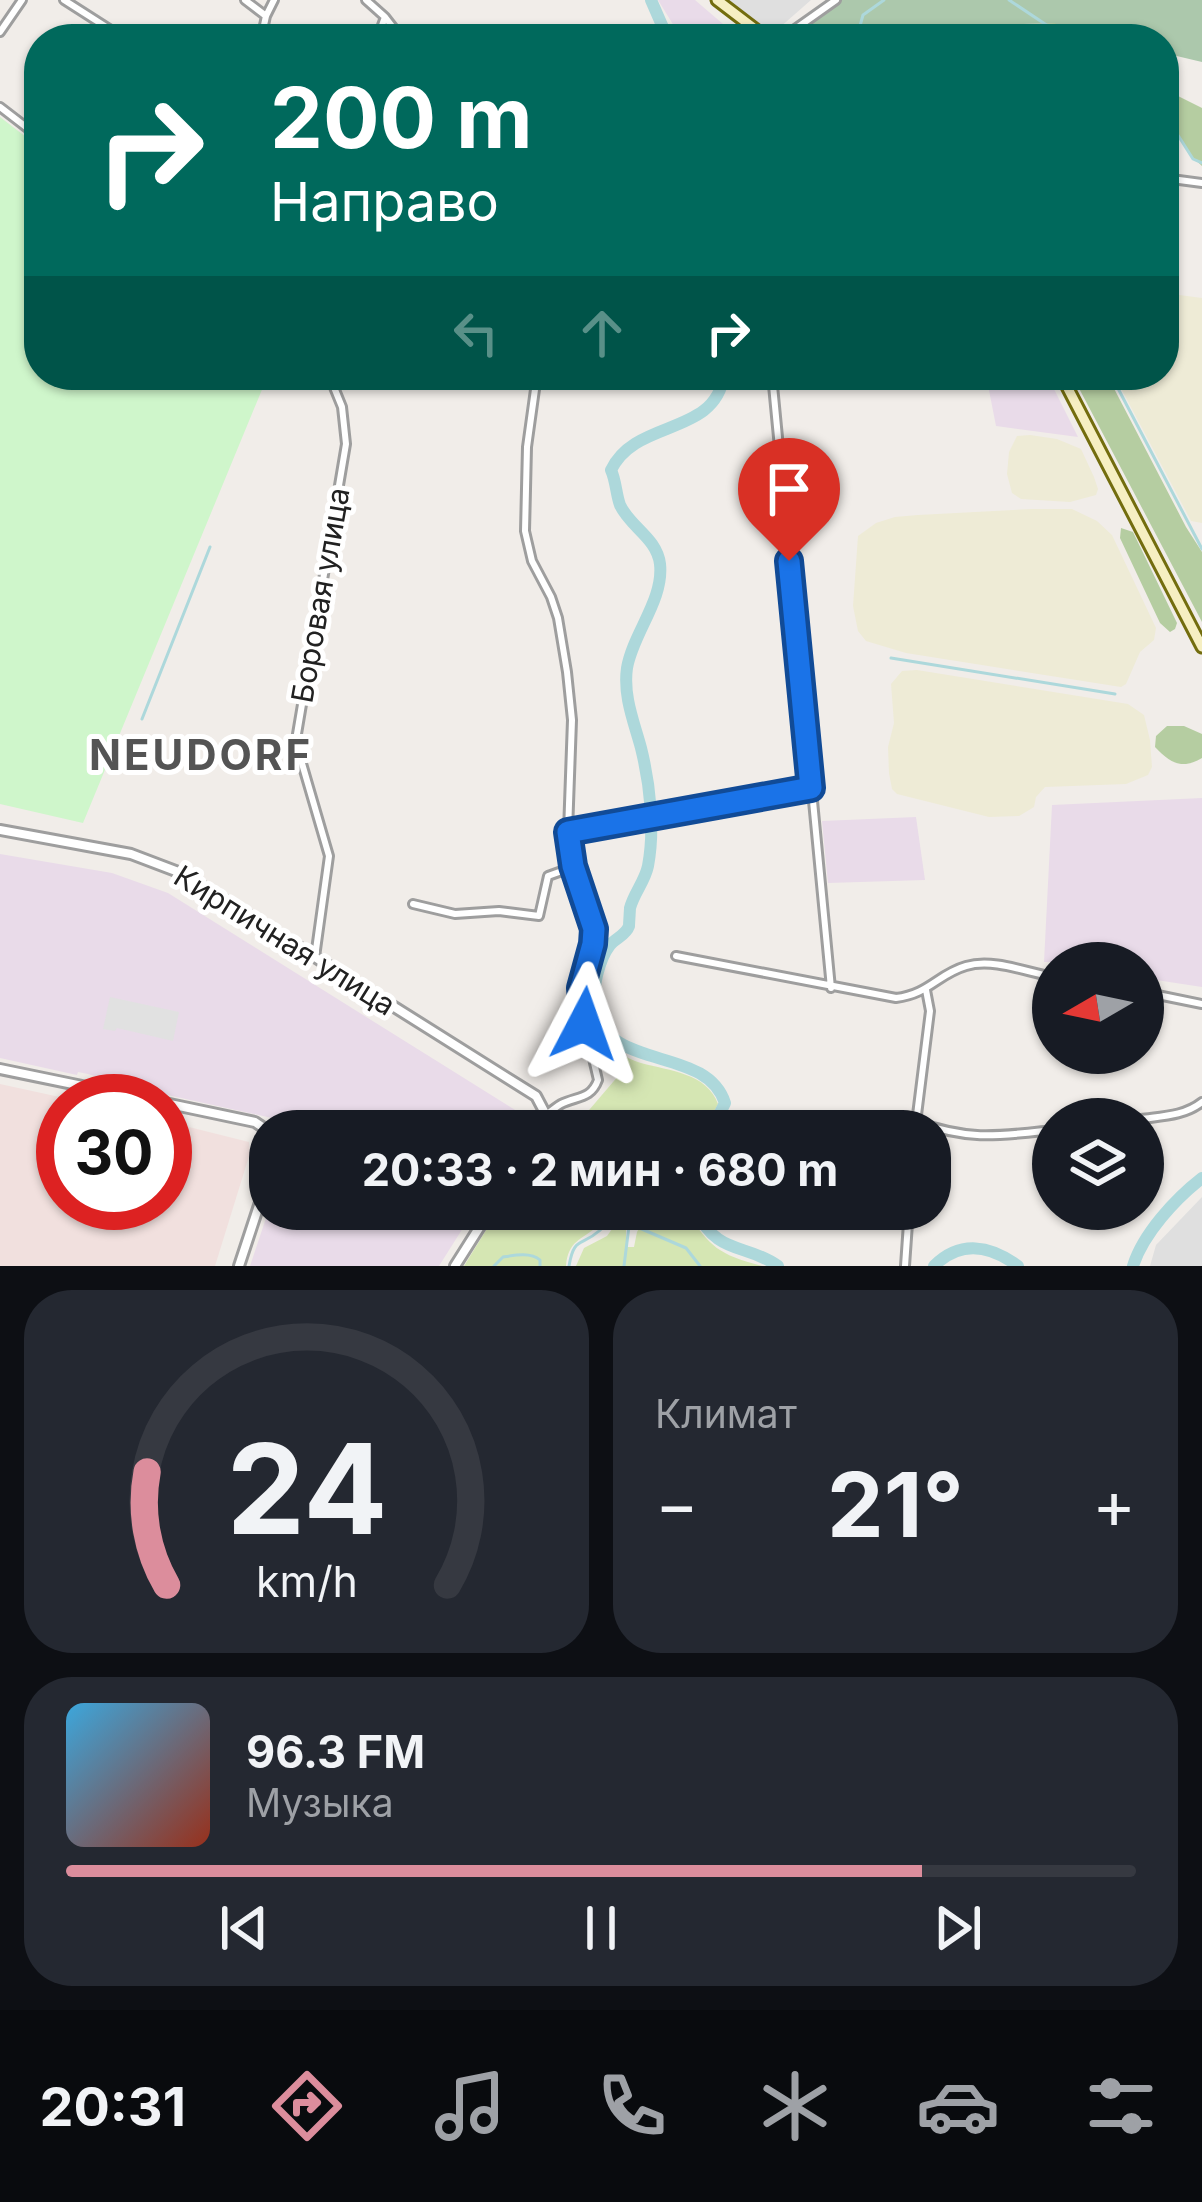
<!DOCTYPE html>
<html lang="ru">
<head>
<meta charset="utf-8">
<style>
	body { margin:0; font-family:Inter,sans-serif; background:#242831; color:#f1f3f6; height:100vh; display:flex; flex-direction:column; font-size:45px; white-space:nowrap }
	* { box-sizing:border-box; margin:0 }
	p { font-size:39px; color:#9ea1a6 }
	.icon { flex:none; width:66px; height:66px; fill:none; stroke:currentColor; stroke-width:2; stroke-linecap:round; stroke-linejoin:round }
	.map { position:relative; height:1266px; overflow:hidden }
	.sheet { display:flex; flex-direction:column; gap:24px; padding:24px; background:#0d0f14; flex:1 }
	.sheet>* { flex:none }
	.top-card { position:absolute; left:24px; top:24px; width:1155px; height:366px; border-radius:48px; box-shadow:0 3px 9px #0004; background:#00695c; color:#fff; overflow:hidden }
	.needle { width:78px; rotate:261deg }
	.controls { position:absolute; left:1032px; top:942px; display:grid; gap:24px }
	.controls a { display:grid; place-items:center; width:132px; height:132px; border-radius:50%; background:#171b24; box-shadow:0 3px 9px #0004; font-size:60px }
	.speed { position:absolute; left:36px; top:1074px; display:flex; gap:24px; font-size:60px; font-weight:700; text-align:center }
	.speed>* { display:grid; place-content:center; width:156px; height:156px; border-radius:50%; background:#171b24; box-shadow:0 3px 9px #0004; line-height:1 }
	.speed .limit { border:18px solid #d22; background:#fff; color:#111 }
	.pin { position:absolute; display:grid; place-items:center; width:102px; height:102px; color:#fff; margin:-123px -51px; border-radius:50% 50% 50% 0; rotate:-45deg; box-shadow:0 0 12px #0007 }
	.pin .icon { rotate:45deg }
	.me { position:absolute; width:132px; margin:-66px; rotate:4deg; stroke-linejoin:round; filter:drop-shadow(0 0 9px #0008) }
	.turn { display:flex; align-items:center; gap:42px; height:252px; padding:0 48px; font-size:54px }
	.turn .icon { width:156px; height:156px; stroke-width:2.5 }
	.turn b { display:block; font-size:84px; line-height:102px }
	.lanes { display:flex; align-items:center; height:114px; padding:0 48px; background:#0003; justify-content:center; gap:60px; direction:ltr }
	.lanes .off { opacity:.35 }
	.big { font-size:90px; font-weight:700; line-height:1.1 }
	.sheet .tile { flex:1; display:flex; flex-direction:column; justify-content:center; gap:18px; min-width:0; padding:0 42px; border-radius:48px; background:#242831 }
	.sheet .dial { align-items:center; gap:0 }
	.dial svg { height:312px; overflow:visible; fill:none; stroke:#363941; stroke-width:7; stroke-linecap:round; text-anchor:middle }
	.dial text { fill:#f1f3f6; stroke:none }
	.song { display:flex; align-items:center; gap:36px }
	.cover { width:144px; height:144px; border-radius:18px; background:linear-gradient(135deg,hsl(200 70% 55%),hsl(10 70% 35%)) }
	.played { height:12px; border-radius:6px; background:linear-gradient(90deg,#dc8d9c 80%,#363941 80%) }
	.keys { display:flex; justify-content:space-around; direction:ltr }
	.heat { display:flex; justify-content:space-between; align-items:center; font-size:66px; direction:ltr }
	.sheet .tiles { flex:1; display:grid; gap:24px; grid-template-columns:1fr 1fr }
	.tile:last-child { grid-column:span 2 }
	.trip { position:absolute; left:249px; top:1110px; width:702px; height:120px; border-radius:48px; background:#171b24; box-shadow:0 3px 9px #0004; font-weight:700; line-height:120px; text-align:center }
	.tab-bar { display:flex; height:192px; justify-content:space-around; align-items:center; background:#090b0e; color:#9ea1a6 }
	.tab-bar .icon { width:84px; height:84px }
	.tab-bar .on { color:#dc8d9c }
	.tab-bar b { font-size:54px; color:#f1f3f6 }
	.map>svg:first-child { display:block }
	.residential { fill:#dfdfdf }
	.industrial { fill:#e9dbe9 }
	.military { fill:#f1e0de }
	.farmland { fill:#eeebd6 }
	.grass { fill:#d5e6b3 }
	.forest { fill:#b5cda1 }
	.cemetery { fill:#acc8ac }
	.park { fill:#cff6cb }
	.parking { fill:#e1e1e1 }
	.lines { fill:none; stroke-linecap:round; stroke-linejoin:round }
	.stream { stroke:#add8db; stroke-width:3 }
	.river { stroke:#add8db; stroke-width:12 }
	.minor-casing { stroke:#9e9e9e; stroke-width:12 }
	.tertiary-casing { stroke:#9e9e9e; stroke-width:14 }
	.secondary-casing { stroke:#736d0e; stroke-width:15 }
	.minor { stroke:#fff; stroke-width:6 }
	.tertiary { stroke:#fff; stroke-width:8 }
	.secondary { stroke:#f6efc2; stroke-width:9 }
	.route-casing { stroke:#114b97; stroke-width:30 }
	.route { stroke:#1a73e8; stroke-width:21 }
	.labels { text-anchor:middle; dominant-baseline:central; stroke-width:10; stroke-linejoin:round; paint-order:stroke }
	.street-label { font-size:30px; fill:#212121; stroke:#fff }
	.district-label { font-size:42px; font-weight:bold; letter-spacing:3px; fill:#545454; stroke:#fff }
</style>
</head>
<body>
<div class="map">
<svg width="1202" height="1266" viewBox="0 0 1202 1266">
	<rect width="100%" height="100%" fill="#f1ede9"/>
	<path class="residential" d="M724 0H811L770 36Z
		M1202 1197V1266H1150L1156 1245Z"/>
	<path class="industrial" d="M658 0H695L723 24 707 39H682Z
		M986 375H1047L1078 437 996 426Z
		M1202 798V987L1143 978V963L1044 962 1052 805Z
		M916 817 925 880 828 883 822 821Z
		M0 854 112 873 168 893 531 1120 524 1131H280L272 1118 95 1079V1076L88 1074 78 1072 77 1075 0 1058Z
		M270 1206V1209H475L439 1266H250Z"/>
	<path class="military" d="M0 1084 78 1101H63V1203H165V1121L249 1142 250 1153 215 1266H0Z"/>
	<path class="farmland" d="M1164 293 1202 298V523L1191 521 1114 375H1164Z
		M1030 435 1057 439 1081 449 1094 477 1098 489 1096 495 1070 502 1021 499 1012 493 1007 474 1009 452 1017 436Z
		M1072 509 1097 521 1112 535 1156 628 1154 640 1140 652 1126 684 1121 687 906 653 866 641 858 631 853 606 858 536 876 523 895 517 918 515 1032 509Z
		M917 670 1128 704 1144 715 1150 740 1152 767 1148 775 1126 784 1045 787 1036 797 1034 807 1019 816 989 817 897 794 892 789 889 773 888 747 894 723 891 684 902 671Z"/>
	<path class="grass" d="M597 1038C611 1048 625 1058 641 1063 670 1071 707 1073 718 1104L704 1131H548L561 1112 578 1123 619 1075Z
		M499 1209H612C611 1211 600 1224 598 1226 581 1240 568 1241 566 1266H464Z
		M650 1209 686 1211C711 1248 718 1254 762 1266H576L584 1248 607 1236 617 1222 626 1220V1247H634L637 1232Z"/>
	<path class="forest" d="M1056 23 1070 39H995L959 26Z
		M1164 89 1202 108V166L1189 154 1168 119 1164 117Z
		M1072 375H1107L1186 527 1202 552V622Z
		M1121 528 1133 532 1177 623 1175 629 1170 632 1160 623 1120 538Z
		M1167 726H1184L1202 734V758C1182 770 1170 763 1155 747L1156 736Z"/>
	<path class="cemetery" d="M840 0H1202V62L1164 53V39H1070L1055 23 959 26 932 39H789Z"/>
	<path class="park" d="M0 117 39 147V375H268L83 823 0 804Z"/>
	<path class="parking" d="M110 997 179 1012 173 1041 117 1028 115 1031 103 1029Z"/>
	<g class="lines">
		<path class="stream" d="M1009 0 1051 28 1061 39
			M852 39 857 37 863 15 884 0
			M1164 113 1193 159 1202 163
			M1111 375 1202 549
			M891 658 1115 694
			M142 719 210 547
			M632 1209 630 1224 686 1248 700 1266
			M494 1266 503 1257C515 1255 531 1252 540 1260V1266
			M569 1266C574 1236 581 1247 599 1231 608 1224 610 1215 620 1209
			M624 1266 629 1226"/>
		<path class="river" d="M651 0 668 39
			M711 1131 725 1103C706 1044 605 1073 595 1006 592 989 599 959 610 945 616 938 626 935 629 926 629 924 630 909 630 908 634 893 645 881 648 866 655 829 650 784 641 748 634 722 623 696 627 668 633 633 664 600 660 564 657 538 630 527 620 505 616 494 616 481 611 470 636 418 715 437 724 375
			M695 1209C718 1257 744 1242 778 1266
			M934 1266C960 1240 990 1245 1018 1266
			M1133 1266C1143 1234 1175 1199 1202 1178"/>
		<defs>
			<path id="minor" d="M64 0 125 39
				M245 0 266 16
				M366 0 385 17 402 39
				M0 32 22 0
				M261 39 266 16 274 0
				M377 39 385 17
				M781 39 836 0
				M0 107 39 137
				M1164 178 1202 183
				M537 375 527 447 525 531 532 561 551 597 558 618 567 672 572 720 568 832 573 866 594 929 593 944 581 988 580 1003 598 1080C591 1099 578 1096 561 1104 556 1107 551 1111 546 1115
				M772 375 831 988
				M568 832 811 788
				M413 904 455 914 499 911 539 916 548 876 573 867
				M676 956 896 998C929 994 938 974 966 966 993 958 1026 972 1053 977
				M315 957 329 856 301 760 297 734 346 444 342 407 329 375
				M1143 992 1202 1004
				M1141 1119C1163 1116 1184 1116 1202 1102
				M917 1122C971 1141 998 1136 1053 1130
				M915 1131 930 1011 926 990
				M905 1266 909 1209"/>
			<path id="tertiary" d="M0 830 131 854 181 873 536 1096 546 1115 541 1131
				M0 1069 155 1101
				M165 1103 255 1122 270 1132
				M239 1266 270 1172
				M455 1266 491 1209"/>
			<path id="secondary" d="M717 0 768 39
				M1061 375 1202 647"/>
		</defs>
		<use href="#minor" class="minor-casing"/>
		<use href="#tertiary" class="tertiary-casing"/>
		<use href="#secondary" class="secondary-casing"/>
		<use href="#minor" class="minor"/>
		<use href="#tertiary" class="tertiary"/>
		<use href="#secondary" class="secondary"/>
	</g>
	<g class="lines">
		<defs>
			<path id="route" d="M584 1024 581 988 593 944 594 929 573 866 568 832 811 788 789 561"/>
		</defs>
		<use href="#route" class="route-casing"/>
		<use href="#route" class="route"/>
	</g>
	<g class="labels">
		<g class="street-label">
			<text transform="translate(320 595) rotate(-80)">Боровая улица</text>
			<text transform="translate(285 940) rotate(32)">Кирпичная улица</text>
		</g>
		<g class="district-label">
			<text x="201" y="754">NEUDORF</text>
		</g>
	</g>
</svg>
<div class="controls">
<a><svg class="needle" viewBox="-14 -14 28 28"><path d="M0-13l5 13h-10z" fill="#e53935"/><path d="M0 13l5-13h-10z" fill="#9ea1a6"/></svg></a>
<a><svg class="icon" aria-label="layers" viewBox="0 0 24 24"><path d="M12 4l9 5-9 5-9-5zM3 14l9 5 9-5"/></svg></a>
</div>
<div class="speed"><div class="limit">30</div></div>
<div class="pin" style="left:789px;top:561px;background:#d93025"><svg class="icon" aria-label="arrive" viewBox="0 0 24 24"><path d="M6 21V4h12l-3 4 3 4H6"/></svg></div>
<svg class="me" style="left:584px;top:1024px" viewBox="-20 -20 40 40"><path d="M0-17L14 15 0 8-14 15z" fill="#1a73e8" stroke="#fff" stroke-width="4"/></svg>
<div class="trip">20:33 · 2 мин · 680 m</div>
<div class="top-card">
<div class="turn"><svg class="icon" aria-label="right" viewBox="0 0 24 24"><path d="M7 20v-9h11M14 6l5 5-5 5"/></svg><div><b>200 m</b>Направо</div></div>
<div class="lanes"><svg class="icon off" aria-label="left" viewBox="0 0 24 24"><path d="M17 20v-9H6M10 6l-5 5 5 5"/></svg><svg class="icon off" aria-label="ahead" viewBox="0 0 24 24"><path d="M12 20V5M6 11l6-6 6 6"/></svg><svg class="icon" aria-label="right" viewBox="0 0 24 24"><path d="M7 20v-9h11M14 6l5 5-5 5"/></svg></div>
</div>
</div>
<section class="sheet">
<div class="tiles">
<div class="tile dial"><svg viewBox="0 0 100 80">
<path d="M14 69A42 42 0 1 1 86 69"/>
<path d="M14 69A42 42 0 0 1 9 40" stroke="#dc8d9c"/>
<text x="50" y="56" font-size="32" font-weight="700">24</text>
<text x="50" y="72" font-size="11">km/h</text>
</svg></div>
<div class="tile"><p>Климат</p>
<div class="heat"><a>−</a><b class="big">21°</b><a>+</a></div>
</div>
<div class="tile">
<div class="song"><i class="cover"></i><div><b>96.3 FM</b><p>Музыка</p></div></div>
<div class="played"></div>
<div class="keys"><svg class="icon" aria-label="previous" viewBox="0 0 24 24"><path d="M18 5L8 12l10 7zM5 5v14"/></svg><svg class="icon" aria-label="pause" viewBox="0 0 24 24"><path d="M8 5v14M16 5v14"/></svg><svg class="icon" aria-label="next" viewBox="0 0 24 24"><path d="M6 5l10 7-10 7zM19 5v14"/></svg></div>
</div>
</div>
</section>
<nav class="tab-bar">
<b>20:31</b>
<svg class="icon on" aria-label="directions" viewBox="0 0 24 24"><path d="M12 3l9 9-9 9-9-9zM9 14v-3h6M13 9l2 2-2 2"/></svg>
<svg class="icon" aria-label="music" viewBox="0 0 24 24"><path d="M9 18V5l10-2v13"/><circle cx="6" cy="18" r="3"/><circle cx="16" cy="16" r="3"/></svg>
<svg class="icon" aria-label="phone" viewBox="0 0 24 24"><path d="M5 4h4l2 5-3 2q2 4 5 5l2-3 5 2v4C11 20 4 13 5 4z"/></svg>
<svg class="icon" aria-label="climate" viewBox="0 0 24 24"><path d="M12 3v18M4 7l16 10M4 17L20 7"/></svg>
<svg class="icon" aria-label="car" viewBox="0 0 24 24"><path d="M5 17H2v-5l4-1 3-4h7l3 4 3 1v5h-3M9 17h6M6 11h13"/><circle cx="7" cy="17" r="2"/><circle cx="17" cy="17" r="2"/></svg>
<svg class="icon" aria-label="filters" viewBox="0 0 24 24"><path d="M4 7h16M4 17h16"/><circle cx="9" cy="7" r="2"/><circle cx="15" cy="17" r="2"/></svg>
</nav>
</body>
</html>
